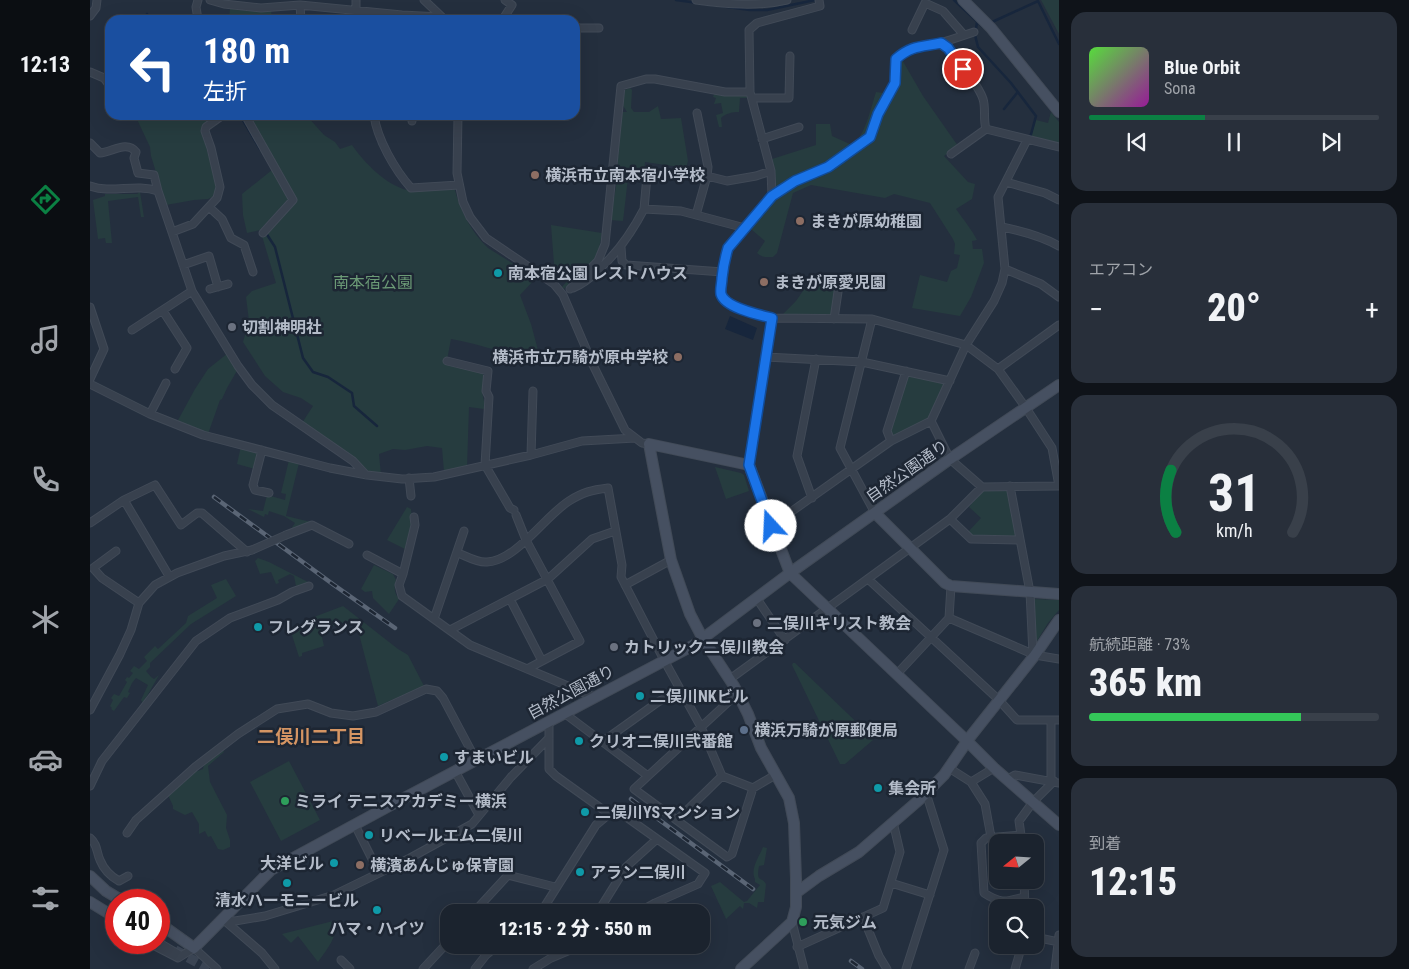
<!DOCTYPE html>
<html lang="ja">
<head>
<meta charset="utf-8">
<style>
	body { margin:0; font-family:"Roboto Condensed","Noto Sans JP",sans-serif; background:#282f3a; color:#f1f3f6; height:100vh; display:flex; flex-direction:column; font-size:19px; white-space:nowrap }
	* { box-sizing:border-box; margin:0 }
	p { font-size:16px; color:#a0a4aa }
	.icon { flex:none; width:28px; height:28px; fill:none; stroke:currentColor; stroke-width:2; stroke-linecap:round; stroke-linejoin:round }
	.map { position:relative; flex:1; overflow:hidden }
	.sheet { display:flex; flex-direction:column; gap:12px; padding:12px; background:#0f1319; width:350px }
	.sheet>* { flex:none }
	.top-card { position:absolute; left:15px; top:15px; width:475px; height:105px; border-radius:15px; box-shadow:0 5px 20px #0002,0 0 0 1px #39404a; background:#1a4fa0; color:#fff; overflow:hidden }
	.needle { width:32px; rotate:252deg }
	.tools { position:absolute; left:899px; top:834px; display:grid; gap:10px }
	.tools a { display:grid; place-items:center; width:55px; height:55px; border-radius:10px; background:#1b232e; box-shadow:0 5px 20px #0002,0 0 0 1px #39404a; font-size:25px }
	.speed { position:absolute; left:15px; top:889px; display:flex; gap:10px; font-size:25px; font-weight:700; text-align:center }
	.speed>* { display:grid; place-content:center; width:65px; height:65px; border-radius:50%; background:#1b232e; box-shadow:0 5px 20px #0002,0 0 0 1px #39404a; line-height:1 }
	.speed .limit { border:8px solid #d22; background:#fff; color:#111 }
	.pin { position:absolute; display:grid; place-items:center; width:42px; height:42px; color:#fff; margin:-21px; border:2px solid #fff; border-radius:50%; box-shadow:0 1px 5px #0007 }
	.me { position:absolute; width:55px; margin:-28px; rotate:340deg; stroke-linejoin:round; filter:drop-shadow(0 0 4px #0008) }
	.turn { display:flex; align-items:center; gap:18px; height:105px; padding:0 15px; font-size:22px }
	.turn .icon { width:65px; height:65px; stroke-width:2.5 }
	.turn b { display:block; font-size:35px; line-height:42px }
	.big { font-size:38px; font-weight:800; line-height:1.1 }
	.sheet .card { flex:1; display:flex; flex-direction:column; justify-content:center; gap:8px; min-width:0; padding:0 18px; border-radius:15px; background:#282f3a }
	.sheet .dial { align-items:center; gap:0 }
	.dial svg { height:130px; overflow:visible; fill:none; stroke:#39404a; stroke-width:7; stroke-linecap:round; text-anchor:middle }
	.dial text { fill:#f1f3f6; stroke:none }
	.song { display:flex; align-items:center; gap:15px }
	.cover { width:60px; height:60px; border-radius:8px; background:linear-gradient(135deg,hsl(110 70% 55%),hsl(300 70% 35%)) }
	.played { height:5px; border-radius:2px; background:linear-gradient(90deg,#0b8043 40%,#39404a 40%) }
	.keys { display:flex; justify-content:space-around; direction:ltr }
	.heat { display:flex; justify-content:space-between; align-items:center; font-size:28px; direction:ltr }
	.charge { height:8px; border-radius:4px; background:linear-gradient(90deg,#34c759 73%,#39404a 0) }
	.trip { position:absolute; left:350px; top:904px; width:270px; height:50px; border-radius:15px; background:#1b232e; box-shadow:0 5px 20px #0002,0 0 0 1px #39404a; font-weight:800; line-height:50px; text-align:center }
	main { display:flex; flex:1; min-height:0 }
	.tabs { display:flex; flex-direction:column; width:90px; justify-content:space-around; align-items:center; background:#0b0e12; color:#a0a4aa }
	.tabs .icon { width:35px; height:35px }
	.tabs .current { color:#0b8043 }
	.tabs b { font-size:22px; color:#f1f3f6 }
	.map>svg:first-child { display:block }
	.green { fill:#263c3f }
	.water { fill:#17263c }
	.lines { fill:none; stroke-linecap:round; stroke-linejoin:round }
	.stream { stroke:#17263c; stroke-width:2.5 }
	.secondary-tunnel { stroke:#3a4453; stroke-width:10; stroke-dasharray:10 5; stroke-linecap:butt }
	.street-casing { stroke:#414a57; stroke-width:9 }
	.secondary-casing { stroke:#414a57; stroke-width:12 }
	.street { stroke:#38414e; stroke-width:7 }
	.secondary { stroke:#465061; stroke-width:10 }
	.rail-casing { stroke:#5a6575; stroke-width:4.5 }
	.rail { stroke:#1d2633; stroke-width:2.5; stroke-dasharray:8; stroke-linecap:butt }
	.street-bridge-casing { stroke:#414a57; stroke-width:9; stroke-linecap:butt }
	.street-bridge { stroke:#38414e; stroke-width:7 }
	.route-casing { stroke:#114b97; stroke-width:12 }
	.route { stroke:#1a73e8; stroke-width:9 }
	.education-dot { fill:#8d6e63; stroke:#1d2633; stroke-width:2 }
	.culture-dot { fill:#0f9aa8; stroke:#1d2633; stroke-width:2 }
	.worship-dot { fill:#6b7280; stroke:#1d2633; stroke-width:2 }
	.service-dot { fill:#5c6f8a; stroke:#1d2633; stroke-width:2 }
	.leisure-dot { fill:#2e9e5b; stroke:#1d2633; stroke-width:2 }
	.labels { text-anchor:middle; dominant-baseline:central; stroke-width:5; stroke-linejoin:round; paint-order:stroke }
	.poi-label { font-size:16px; font-weight:bold; fill:#b4bcc9; stroke:#1d2633; text-anchor:start }
	.park-label { font-size:16px; fill:#6b9a76; stroke:#1d2633 }
	.street-label { font-size:16px; fill:#b4bcc9; stroke:#1d2633 }
	.neighbourhood-label { font-size:18px; font-weight:bold; fill:#d59563; stroke:#1d2633 }
</style>
</head>
<body>
<main>
<nav class="tabs">
<b>12:13</b>
<svg class="icon current" aria-label="directions" viewBox="0 0 24 24"><path d="M12 3l9 9-9 9-9-9zM9 14v-3h6M13 9l2 2-2 2"/></svg>
<svg class="icon" aria-label="music" viewBox="0 0 24 24"><path d="M9 18V5l10-2v13"/><circle cx="6" cy="18" r="3"/><circle cx="16" cy="16" r="3"/></svg>
<svg class="icon" aria-label="phone" viewBox="0 0 24 24"><path d="M5 4h4l2 5-3 2q2 4 5 5l2-3 5 2v4C11 20 4 13 5 4z"/></svg>
<svg class="icon" aria-label="climate" viewBox="0 0 24 24"><path d="M12 3v18M4 7l16 10M4 17L20 7"/></svg>
<svg class="icon" aria-label="car" viewBox="0 0 24 24"><path d="M5 17H2v-5l4-1 3-4h7l3 4 3 1v5h-3M9 17h6M6 11h13"/><circle cx="7" cy="17" r="2"/><circle cx="17" cy="17" r="2"/></svg>
<svg class="icon" aria-label="filters" viewBox="0 0 24 24"><path d="M4 7h16M4 17h16"/><circle cx="9" cy="7" r="2"/><circle cx="15" cy="17" r="2"/></svg>
</nav>
<div class="map">
<svg width="969" height="969" viewBox="0 0 969 969">
	<rect width="100%" height="100%" fill="#242f3e"/>
	<path class="green" d="M951 0H969V34Z
		M140 8 161 11 181 9 182 20H139Z
		M811 58 833 96 868 146 854 156 878 182 885 184 882 199 866 209C873 219 882 230 887 240L882 241 883 249H892L894 263 881 297 870 316 822 308 830 275 857 282 861 271 867 268 870 255 864 254 865 244 863 239 840 203 804 194 795 198 721 185 703 193 687 253 683 257C677 257 672 258 667 253L675 241 661 229 685 198 682 159 726 145V124H740L742 136 762 145C775 137 781 107 786 92L802 94 807 63Z
		M540 88 542 90 541 108 544 112H559L568 106 571 119 591 118 598 161 596 168 555 162 553 179 538 178 533 221 520 220 526 187 531 112H537L532 104 535 90Z
		M625 92 659 93 660 98H650L649 112C643 112 636 113 631 118L632 127H629L626 115 633 113 631 103 624 104 626 98 623 97Z
		M961 112 969 122V144L941 137 946 120 958 123Z
		M45 115H114L119 122 113 126 112 129 126 186 124 196 118 199 104 200 76 205 61 156 60 147Z
		M158 115H216L234 135 245 142 250 149 262 145C274 162 292 181 313 189 325 193 351 188 364 187 370 210 381 232 398 248L446 278 430 295 441 324 449 354C415 357 393 344 361 339L356 365 393 373C395 380 392 385 392 391 393 399 395 400 394 409L379 407 377 468 354 472 352 448 337 446 315 450 303 449 289 454 291 475 277 472 212 423 223 406 211 398 193 392 175 376 153 342 159 321 156 297 162 291 186 283 172 236 206 198Z
		M182 170 197 195 198 199 170 230 157 233 153 215 152 194Z
		M50 192 54 217H51L48 197 18 201 22 243H16L15 238 8 239 3 200 15 196V194H47Z
		M461 225 512 233 508 254 505 259 474 289 472 287 477 281V277L464 264Z
		M719 282 745 285 742 314 738 317 691 316 706 301Z
		M138 353 148 369 137 388 132 399 130 400 118 434 87 422 105 389 118 369Z
		M817 374 857 383 839 419 802 437 800 431Z
		M151 446 169 451 165 469 147 464Z
		M199 460 209 463 196 516 221 522 199 532 205 523 194 516 179 511 178 515 175 514 174 517 158 509 173 511 177 495 195 500 196 494 191 493Z
		M625 467 651 473 654 475 659 491 636 499Z
		M917 489 927 537 882 536 878 532 891 518 879 507 893 490Z
		M317 507 321 509 322 521 315 549 297 540Z
		M168 558 179 562 218 582 206 586 204 576 200 574 188 580 189 583 186 584 181 572 170 574 165 561Z
		M284 565 303 574 306 580C304 587 304 593 309 599L299 614 283 598 282 591 275 592 271 589Z
		M136 579 146 596 101 624 60 663V667L56 671 61 677 64 679 69 675 53 703 51 700 58 685 46 678 42 683 38 692 40 693 37 698 34 697 24 711 21 709 22 708 20 706 23 700 21 698 24 694 29 696 37 682 35 680 37 677 39 678 43 673 40 671 44 666 49 669 57 661 54 657 65 646 68 649 96 623 98 616 127 598 121 585Z
		M944 599 969 600V610L958 623 945 644Z
		M253 606 308 649 318 655 334 686 288 706 265 619 237 628 231 633 234 646 212 653V656L209 657 202 635 205 629 215 626 216 620Z
		M703 663H705L783 738V740L755 764H750L702 665Z
		M133 750 134 752 118 766 120 782 137 815 136 828 140 840V847L133 850 128 849 121 836 118 837 115 831 109 834V824L102 812 95 815 83 809V806L78 795 106 771H108L113 769 114 764Z
		M199 761 230 820 191 841 160 782Z
		M673 847 677 848 674 865 669 866C666 884 671 875 676 884L674 902H668L667 908 659 903H654L653 909 650 906 636 919 621 886 630 882 654 902 657 901 670 885 665 882V879C660 869 669 857 673 847Z
		M247 920C247 937 238 948 228 962L208 936 201 943 192 934Z"/>
	<path class="water" d="M640 316 667 328 663 340 635 329Z"/>
	<g class="lines">
		<path class="stream" d="M586 0 660 10H677L725 0
			M864 0 893 27 895 26
			M57 14 59 20
			M887 22 885 35 888 47 921 83 946 116 940 138
			M900 23 948 1 969 44
			M914 109 927 93
			M150 115 170 149
			M176 233 185 247 213 358 223 372 238 377 262 393 264 406 287 426"/>
		<path class="secondary-tunnel" d="M85 950 119 969"/>
		<defs>
			<path id="street" d="M108 0 106 7 108 20
				M120 0 134 4 171 8 210 5 312 15 351 17
				M334 0 352 17
				M606 0C637 4 666 7 697 0
				M729 0 730 6 667 23 659 30 660 92 681 171 682 196 638 248 635 258 631 293 633 298 652 310 682 318 782 319 876 345 908 369 936 408 962 448 969 486
				M210 5 211 20
				M266 10V0
				M0 16 6 8 7 0
				M353 19 415 20
				M413 19 422 5 415 0
				M485 28H509
				M822 30 835 3 853 11 874 35
				M851 43C861 50 889 86 893 99 896 108 893 119 896 129
				M0 72 14 78 20 86
				M662 98H699L700 56
				M607 113 618 167 617 176
				M155 115 203 200 173 233
				M284 115C287 139 305 170 321 188L369 185
				M322 115V121
				M368 115 367 173 373 202 380 217 396 238 464 284 473 295 503 365 535 430 552 443 559 444
				M672 139 709 127
				M937 140 908 197 915 269 912 283 904 301 876 345 841 421 860 459 892 487 969 486
				M0 143 10 153C22 152 37 140 46 152L44 158 48 173 64 175 68 191
				M861 154 896 129 969 147
				M916 182 955 193 969 200
				M0 186C22 194 45 183 68 191L102 291 148 366 162 385 182 405 263 461 276 475
				M682 196 705 181 738 167 780 137 787 114 805 83 806 59C822 45 831 48 850 43 861 40 872 36 884 32
				M119 207 132 219 141 238 154 245 163 272
				M554 209 557 176
				M606 215 617 176 637 181 666 176 681 171
				M912 227C932 231 951 236 969 246
				M82 232 103 224 127 198 130 187 121 148 115 131 116 127 133 115
				M531 247 532 261 536 265 633 272
				M93 265 119 256 128 287
				M915 269 951 284 969 297
				M483 288C493 284 499 279 506 272 527 254 541 234 554 209L591 211 655 228
				M120 289 138 284
				M480 289 508 261 515 244 531 86 556 79H565L635 92H660
				M0 307 14 349 0 379
				M73 311 97 348 85 369
				M744 319 749 285
				M782 319 750 448 785 513
				M42 330 102 291
				M676 357 772 362 860 381
				M357 361 398 371 396 391 399 397 395 465 420 508 424 510
				M908 369 969 325
				M0 384 60 414 113 435 240 468 277 475 312 479 344 477 441 455 492 441 545 438
				M60 414 76 383
				M801 441 797 431 816 371
				M172 450 163 485 165 490 179 493
				M441 455 443 391
				M659 465 682 318
				M319 478 321 496
				M920 486 940 592 943 654
				M722 498 707 456 726 359
				M34 500 79 576
				M426 515 436 540 490 641 437 669
				M860 519 881 539 930 540
				M0 523 34 500 65 485 91 525 107 513H112L157 552
				M681 526 801 441 841 421
				M196 535 222 525 259 544
				M26 551 3 568 12 578 49 603
				M368 553C376 556 387 563 397 562 426 561 455 516 479 501 493 492 502 490 518 488L532 565 531 577 574 660 611 727 632 776 663 788
				M277 555 313 574 309 585 312 596 380 645 504 697
				M313 574 325 525 324 517
				M778 579 909 700 927 720H969
				M535 585 581 560
				M420 599 452 661
				M667 599 695 640
				M859 618 945 655 969 659
				M344 619 374 531
				M360 630 458 579 502 539 525 531
				M806 675 859 618 861 586
				M640 679 860 519 892 487
				M0 710 30 654 41 630 49 603 65 585 87 573 134 556 162 550
				M474 713 558 776 544 789 637 857 642 854 663 788 687 774
				M961 720V781
				M459 721V769L466 776 519 814
				M512 742 568 702 590 690
				M859 768 881 782 904 768
				M365 771 389 815
				M558 776 648 693
				M916 780 925 775 969 783
				M881 782 895 804 901 837
				M0 786 12 761 106 641 140 618 188 600 202 592 219 586
				M587 820 632 776
				M265 825 289 873
				M37 833 46 820 105 767 148 734 187 709 218 704 241 713 263 716 286 712 336 689 347 691 353 698 386 760
				M931 835 896 838 891 843 894 893C911 904 915 902 934 897
				M0 838C8 845 6 851 10 860 14 870 20 876 29 881L38 876
				M932 842 929 821 943 802 964 781
				M934 880 935 908
				M801 883 840 895
				M384 912 418 875 465 887
				M448 912 453 909 506 825 525 809 615 873 608 884 565 903 549 912
				M508 912 536 867 567 839
				M773 917 789 956 797 969
				M134 920 145 921 175 916 244 895 320 858 382 824 421 777 459 738
				M134 920 172 953 185 969
				M702 922 714 969
				M945 937 969 942
				M57 942 88 958 104 948 127 969
				M68 942 90 955
				M707 947 793 908 810 852 803 822
				M251 960 260 969
				M333 969 359 941
				M385 969 396 955 408 945
				M443 969 461 958 492 945
				M816 969 854 850 836 793
				M879 969 885 953
				M925 969 932 945
				M965 969 969 935"/>
			<path id="secondary" d="M873 0 901 28 969 112
				M785 513 855 583 861 586 969 594
				M0 876 16 891 31 900
				M706 893 729 876 769 852 829 800 854 775 880 737 945 655 969 620
				M0 902 26 918
				M69 923 104 948 181 870 301 805 604 645 700 573 860 459 969 385
				M651 969 702 922 706 907V879L704 823 699 798 671 748 658 714 644 686 613 639 600 614 581 560 559 444 659 465 700 573 877 741 904 768 969 825"/>
		</defs>
		<use href="#street" class="street-casing"/>
		<use href="#secondary" class="secondary-casing"/>
		<use href="#street" class="street"/>
		<use href="#secondary" class="secondary"/>
		<defs>
			<path id="rail" d="M124 497 244 585 305 628
				M541 799 663 889
				M761 961 772 969"/>
		</defs>
		<use href="#rail" class="rail-casing"/>
		<use href="#rail" class="rail"/>
		<defs>
			<path id="street-bridge" d="M162 550 196 535"/>
		</defs>
		<use href="#street-bridge" class="street-bridge-casing"/>
		<use href="#street-bridge" class="street-bridge"/>
	</g>
	<g class="lines">
		<defs>
			<path id="route" d="M681 526 659 465 682 318C670 315 635 308 631 294 630 289 632 283 632 278 633 268 635 258 638 248L682 196 705 181 738 167 780 137 788 114 805 83 806 59C822 45 832 47 851 43L858 48 873 69"/>
		</defs>
		<use href="#route" class="route-casing"/>
		<use href="#route" class="route"/>
	</g>
	<g class="education-dot">
		<circle cx="445" cy="175" r="5"/>
		<circle cx="710" cy="221" r="5"/>
		<circle cx="674" cy="282" r="5"/>
		<circle cx="588" cy="357" r="5"/>
		<circle cx="270" cy="865" r="5"/>
	</g>
	<g class="culture-dot">
		<circle cx="408" cy="273" r="5"/>
		<circle cx="168" cy="627" r="5"/>
		<circle cx="550" cy="696" r="5"/>
		<circle cx="489" cy="741" r="5"/>
		<circle cx="354" cy="757" r="5"/>
		<circle cx="788" cy="788" r="5"/>
		<circle cx="495" cy="812" r="5"/>
		<circle cx="279" cy="835" r="5"/>
		<circle cx="244" cy="863" r="5"/>
		<circle cx="490" cy="872" r="5"/>
		<circle cx="197" cy="883" r="5"/>
		<circle cx="287" cy="910" r="5"/>
	</g>
	<g class="worship-dot">
		<circle cx="142" cy="327" r="5"/>
		<circle cx="667" cy="623" r="5"/>
		<circle cx="524" cy="647" r="5"/>
	</g>
	<circle class="service-dot" cx="654" cy="730" r="5"/>
	<g class="leisure-dot">
		<circle cx="195" cy="801" r="5"/>
		<circle cx="713" cy="922" r="5"/>
	</g>
	<g class="labels">
		<g class="poi-label">
			<text x="455" y="175">横浜市立南本宿小学校</text>
			<text x="720" y="221">まきが原幼稚園</text>
			<text x="418" y="273">南本宿公園 レストハウス</text>
			<text x="684" y="282">まきが原愛児園</text>
			<text x="152" y="327">切割神明社</text>
			<text x="578" y="357" text-anchor="end">横浜市立万騎が原中学校</text>
			<text x="677" y="623">二俣川キリスト教会</text>
			<text x="178" y="627">フレグランス</text>
			<text x="534" y="647">カトリック二俣川教会</text>
			<text x="560" y="696">二俣川NKビル</text>
			<text x="664" y="730">横浜万騎が原郵便局</text>
			<text x="499" y="741">クリオ二俣川弐番館</text>
			<text x="364" y="757">すまいビル</text>
			<text x="798" y="788">集会所</text>
			<text x="205" y="801">ミライ テニスアカデミー横浜</text>
			<text x="505" y="812">二俣川YSマンション</text>
			<text x="289" y="835">リベールエム二俣川</text>
			<text x="234" y="863" text-anchor="end">大洋ビル</text>
			<text x="280" y="865">横濱あんじゅ保育園</text>
			<text x="500" y="872">アラン二俣川</text>
			<text x="197" y="900" text-anchor="middle">清水ハーモニービル</text>
			<text x="723" y="922">元気ジム</text>
			<text x="287" y="928" text-anchor="middle">ハマ・ハイツ</text>
		</g>
		<g class="park-label">
			<text x="283" y="282">南本宿公園</text>
		</g>
		<g class="street-label">
			<text transform="translate(817 471) rotate(-35)">自然公園通り</text>
			<text transform="translate(481 692) rotate(-28)">自然公園通り</text>
		</g>
		<g class="neighbourhood-label">
			<text x="221" y="736">二俣川二丁目</text>
		</g>
	</g>
</svg>
<div class="tools">
<a><svg class="needle" viewBox="-14 -14 28 28"><path d="M0-13l5 13h-10z" fill="#e53935"/><path d="M0 13l5-13h-10z" fill="#a0a4aa"/></svg></a>
<a><svg class="icon" aria-label="search" viewBox="0 0 24 24"><circle cx="10" cy="10" r="6"/><path d="M15 15l6 6"/></svg></a>
</div>
<div class="speed"><div class="limit">40</div></div>
<div class="pin" style="left:873px;top:69px;background:#d93025"><svg class="icon" aria-label="arrive" viewBox="0 0 24 24"><path d="M6 21V4h12l-3 4 3 4H6"/></svg></div>
<svg class="me" style="left:681px;top:526px" viewBox="-20 -20 40 40"><circle r="19" fill="#fff"/><path d="M0-13L10 11 0 6-10 11z" fill="#1a73e8"/></svg>
<div class="trip">12:15 · 2 分 · 550 m</div>
<div class="top-card">
<div class="turn"><svg class="icon" aria-label="left" viewBox="0 0 24 24"><path d="M17 20v-9H6M10 6l-5 5 5 5"/></svg><div><b>180 m</b>左折</div></div>
</div>
</div>
<section class="sheet">
<div class="card">
<div class="song"><i class="cover"></i><div><b>Blue Orbit</b><p>Sona</p></div></div>
<div class="played"></div>
<div class="keys"><svg class="icon" aria-label="previous" viewBox="0 0 24 24"><path d="M18 5L8 12l10 7zM5 5v14"/></svg><svg class="icon" aria-label="pause" viewBox="0 0 24 24"><path d="M8 5v14M16 5v14"/></svg><svg class="icon" aria-label="next" viewBox="0 0 24 24"><path d="M6 5l10 7-10 7zM19 5v14"/></svg></div>
</div>
<div class="card"><p>エアコン</p>
<div class="heat"><a>−</a><b class="big">20°</b><a>+</a></div>
</div>
<div class="card dial"><svg viewBox="0 0 100 80">
<path d="M14 69A42 42 0 1 1 86 69"/>
<path d="M14 69A42 42 0 0 1 11 31" stroke="#0b8043"/>
<text x="50" y="56" font-size="32" font-weight="700">31</text>
<text x="50" y="72" font-size="11">km/h</text>
</svg></div>
<div class="card"><p>航続距離 · 73%</p><b class="big">365 km</b><div class="charge"></div></div>
<div class="card"><p>到着</p><b class="big">12:15</b></div>
</section>
</main>
</body>
</html>
